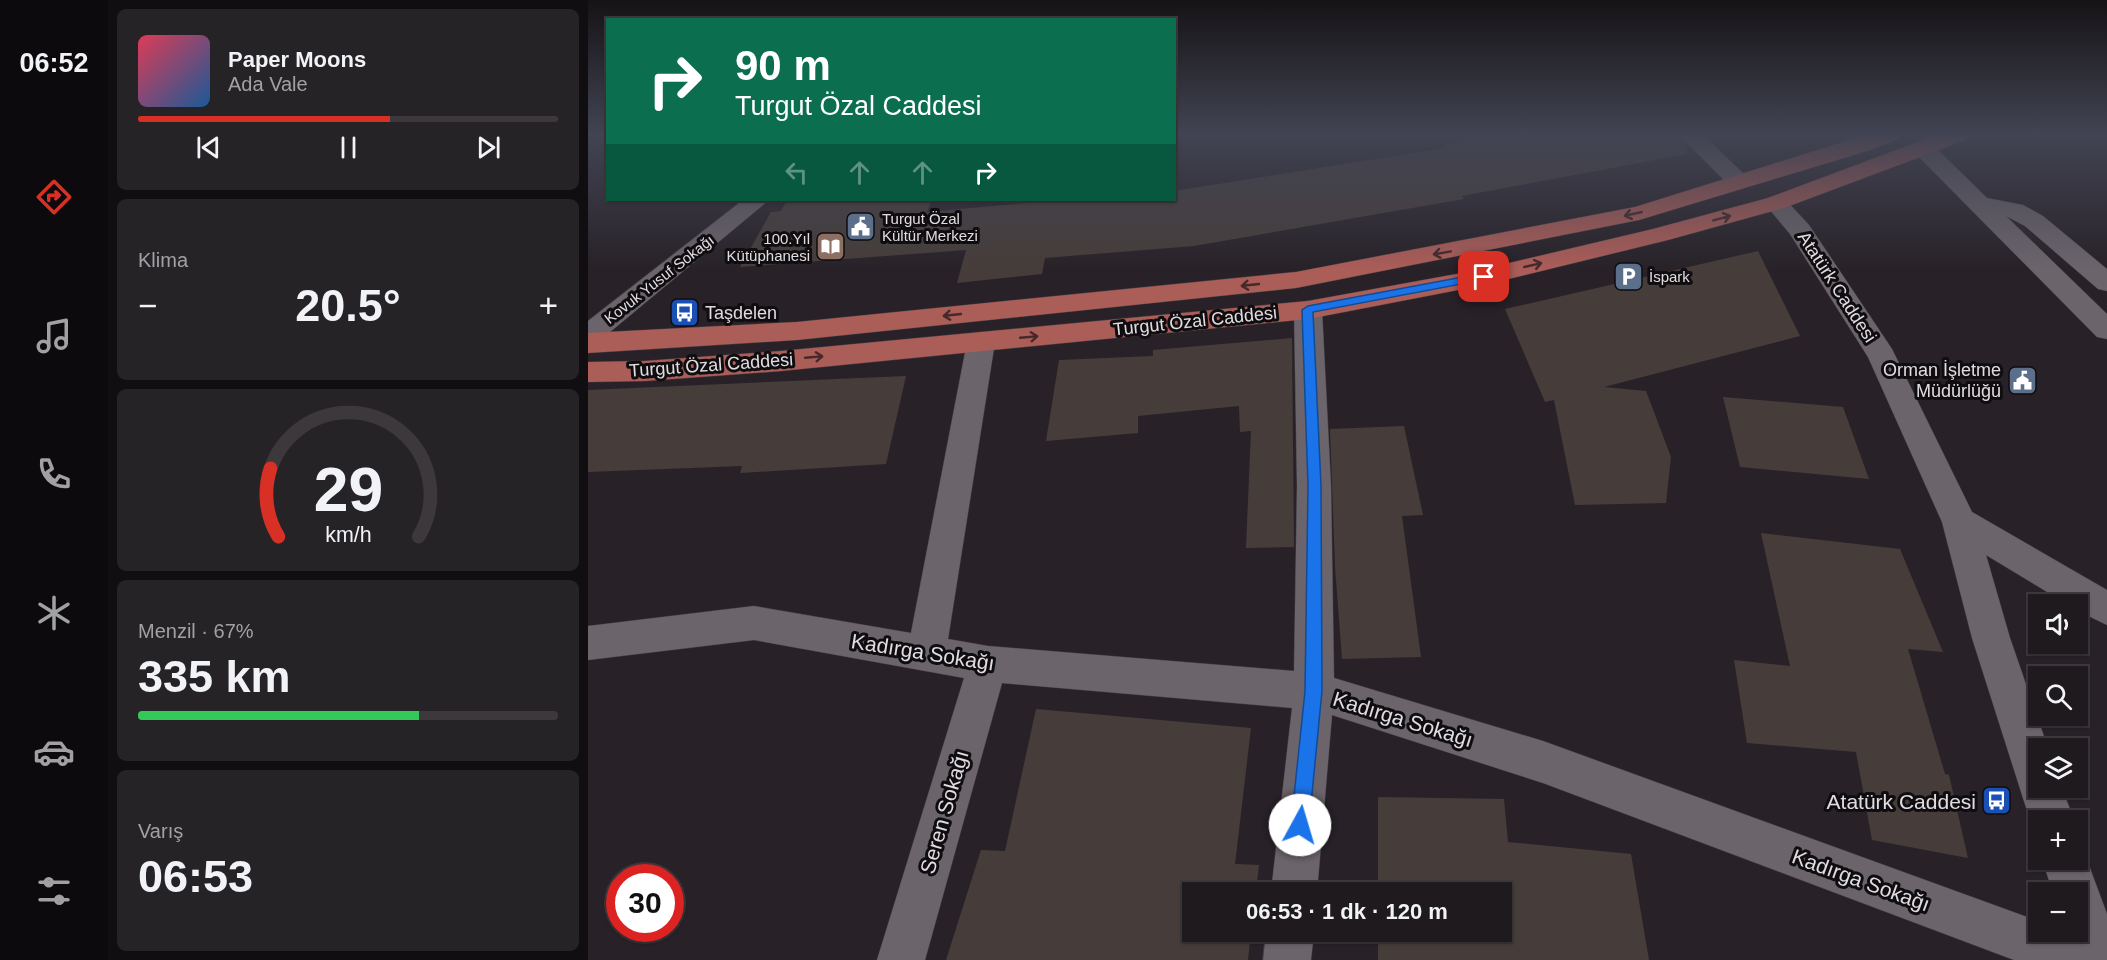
<!DOCTYPE html>
<html lang="tr">
<head>
<meta charset="utf-8">
<style>
	body { margin:0; font-family:Arial,sans-serif; background:#262327; color:#f1f3f6; height:100vh; display:flex; flex-direction:column; font-size:22px; white-space:nowrap }
	* { box-sizing:border-box; margin:0 }
	p { font-size:20px; color:#a1a1a4 }
	.icon { flex:none; width:33px; height:33px; fill:none; stroke:currentColor; stroke-width:2; stroke-linecap:round; stroke-linejoin:round }
	.map { position:relative; flex:1; overflow:hidden }
	.side { display:flex; flex-direction:column; gap:9px; padding:9px; background:#100e10; width:480px }
	.side>* { flex:none }
	.banner { position:absolute; left:18px; top:18px; width:570px; height:183px; border-radius:0px; box-shadow:0 2px 4px #0004,0 0 0 2px #3c383c; background:#0b6e4f; color:#fff; overflow:hidden }
	.tools { position:absolute; left:1440px; top:594px; display:grid; gap:12px }
	.tools a { display:grid; place-items:center; width:60px; height:60px; border-radius:0px; background:#1e1a1e; box-shadow:0 2px 4px #0004,0 0 0 2px #3c383c; font-size:30px }
	.speed { position:absolute; left:18px; top:864px; display:flex; gap:12px; font-size:30px; font-weight:700; text-align:center }
	.speed>* { display:grid; place-content:center; width:78px; height:78px; border-radius:50%; background:#1e1a1e; box-shadow:0 2px 4px #0004,0 0 0 2px #3c383c; line-height:1 }
	.speed .limit { border:9px solid #d22; background:#fff; color:#111 }
	.pin { position:absolute; display:grid; place-items:center; width:51px; height:51px; color:#fff; margin:-26px; border-radius:12px; box-shadow:0 3px 9px #0006 }
	.me { position:absolute; width:66px; margin:-33px; rotate:6deg; stroke-linejoin:round; filter:drop-shadow(0 0 4px #0008) }
	.turn { display:flex; align-items:center; gap:21px; height:126px; padding:0 30px; font-size:27px }
	.turn .icon { width:78px; height:78px; stroke-width:2.5 }
	.turn b { display:block; font-size:42px; line-height:51px }
	.lanes { display:flex; align-items:center; height:57px; padding:0 30px; background:#0003; justify-content:center; gap:30px; direction:ltr }
	.lanes .off { opacity:.35 }
	.big { font-size:45px; font-weight:800; line-height:1.1 }
	.side .card { flex:1; display:flex; flex-direction:column; justify-content:center; gap:9px; min-width:0; padding:0 21px; border-radius:9px; background:#262327 }
	.side .dial { align-items:center; gap:0 }
	.dial svg { height:156px; overflow:visible; fill:none; stroke:#3c383c; stroke-width:7; stroke-linecap:round; text-anchor:middle }
	.dial text { fill:#f1f3f6; stroke:none }
	.song { display:flex; align-items:center; gap:18px }
	.cover { width:72px; height:72px; border-radius:9px; background:linear-gradient(135deg,hsl(350 70% 55%),hsl(210 70% 35%)) }
	.played { height:6px; border-radius:3px; background:linear-gradient(90deg,#d93025 60%,#3c383c 60%) }
	.keys { display:flex; justify-content:space-around; direction:ltr }
	.heat { display:flex; justify-content:space-between; align-items:center; font-size:33px; direction:ltr }
	.charge { height:9px; border-radius:4px; background:linear-gradient(90deg,#34c759 67%,#3c383c 0) }
	.trip { position:absolute; left:594px; top:882px; width:330px; height:60px; border-radius:0px; background:#1e1a1e; box-shadow:0 2px 4px #0004,0 0 0 2px #3c383c; font-weight:800; line-height:60px; text-align:center }
	main { display:flex; flex:1; min-height:0 }
	.menu { display:flex; flex-direction:column; width:108px; justify-content:space-around; align-items:center; background:#0c0a0c; color:#a1a1a4 }
	.menu .icon { width:42px; height:42px }
	.menu .active { color:#d93025 }
	.menu b { font-size:27px; color:#f1f3f6 }
	.map>svg:first-child { display:block }
	.building { fill:#463d3a }
	.lines { fill:none; stroke-linecap:round; stroke-linejoin:round }
	.minor-casing { stroke:#433e43; stroke-width:1 }
	.major-casing { stroke:#433e43; stroke-width:1 }
	.minor { fill:#6b646b; fill-rule:evenodd }
	.major { fill:#ab5d58; fill-rule:evenodd }
	.oneway { stroke:#462929 }
	.route { fill:#1a73e8; stroke:#114b97; stroke-width:1.5 }
	.labels { text-anchor:middle; dominant-baseline:central; stroke-width:6; stroke-linejoin:round; paint-order:stroke }
	.far-poi-label { font-size:15px; fill:#e1dce0; stroke:#0f0d0f; text-anchor:start }
	.far-street-label { font-size:15px; fill:#e1dce0; stroke:#0f0d0f }
	.street-label { font-size:18px; fill:#e1dce0; stroke:#0f0d0f }
	.poi-label { font-size:18px; fill:#e1dce0; stroke:#0f0d0f; text-anchor:start }
	.near-street-label { font-size:21px; fill:#e1dce0; stroke:#0f0d0f }
	.near-poi-label { font-size:21px; fill:#e1dce0; stroke:#0f0d0f; text-anchor:end }
</style>
</head>
<body>
<main>
<nav class="menu">
<b>06:52</b>
<svg class="icon active" aria-label="directions" viewBox="0 0 24 24"><path d="M12 3l9 9-9 9-9-9zM9 14v-3h6M13 9l2 2-2 2"/></svg>
<svg class="icon" aria-label="music" viewBox="0 0 24 24"><path d="M9 18V5l10-2v13"/><circle cx="6" cy="18" r="3"/><circle cx="16" cy="16" r="3"/></svg>
<svg class="icon" aria-label="phone" viewBox="0 0 24 24"><path d="M5 4h4l2 5-3 2q2 4 5 5l2-3 5 2v4C11 20 4 13 5 4z"/></svg>
<svg class="icon" aria-label="climate" viewBox="0 0 24 24"><path d="M12 3v18M4 7l16 10M4 17L20 7"/></svg>
<svg class="icon" aria-label="car" viewBox="0 0 24 24"><path d="M5 17H2v-5l4-1 3-4h7l3 4 3 1v5h-3M9 17h6M6 11h13"/><circle cx="7" cy="17" r="2"/><circle cx="17" cy="17" r="2"/></svg>
<svg class="icon" aria-label="filters" viewBox="0 0 24 24"><path d="M4 7h16M4 17h16"/><circle cx="9" cy="7" r="2"/><circle cx="15" cy="17" r="2"/></svg>
</nav>
<section class="side">
<div class="card">
<div class="song"><i class="cover"></i><div><b>Paper Moons</b><p>Ada Vale</p></div></div>
<div class="played"></div>
<div class="keys"><svg class="icon" aria-label="previous" viewBox="0 0 24 24"><path d="M18 5L8 12l10 7zM5 5v14"/></svg><svg class="icon" aria-label="pause" viewBox="0 0 24 24"><path d="M8 5v14M16 5v14"/></svg><svg class="icon" aria-label="next" viewBox="0 0 24 24"><path d="M6 5l10 7-10 7zM19 5v14"/></svg></div>
</div>
<div class="card"><p>Klima</p>
<div class="heat"><a>−</a><b class="big">20.5°</b><a>+</a></div>
</div>
<div class="card dial"><svg viewBox="0 0 100 80">
<path d="M14 69A42 42 0 1 1 86 69"/>
<path d="M14 69A42 42 0 0 1 10 34" stroke="#d93025"/>
<text x="50" y="56" font-size="32" font-weight="700">29</text>
<text x="50" y="72" font-size="11">km/h</text>
</svg></div>
<div class="card"><p>Menzil · 67%</p><b class="big">335 km</b><div class="charge"></div></div>
<div class="card"><p>Varış</p><b class="big">06:53</b></div>
</section>
<div class="map">
<svg width="1519" height="960" viewBox="0 0 1519 960">
	<rect width="100%" height="100%" fill="#282228"/>
	<path class="building" d="M916 134H1088L1099 146V154L874 196 876 199 606 246 457 258 454 274 369 283 378 250 152 267 183 212 193 211 199 200H344L339 212 471 200H586V191L856 148 854 145Z
		M1170 251 1212 336 1016 387 1058 391 1083 457 1078 503 987 505 966 400 957 402 917 309Z
		M704 338 706 547 658 548 663 431 652 432 651 406 550 416V433L458 441 471 360 565 356V350Z
		M318 376 298 464 152 473 154 466 0 472V390Z
		M1135 397 1255 407 1281 479 1152 467Z
		M816 426 835 515 814 516 833 657 754 659 747 567 742 429Z
		M1173 533 1312 549 1355 652 1320 649 1357 774 1361 775 1380 858 1284 840 1268 752 1159 743 1146 660 1202 666Z
		M448 709 663 728 647 864 671 865 668 892H604V932H663L660 960H358L393 850 417 851Z
		M790 797 916 799 920 842 1043 854 1061 960H790V932H914V892H790Z"/>
	<g class="lines">
		<defs>
			<path id="minor" d="M1090 134H1114L1158 176 1162 181 1158 186H1142Z
				M1336 142 1344 144 1399 198 1435 205 1455 216 1519 269V291L1510 289 1437 226 1418 216 1519 314V339L1509 337 1328 154 1325 149 1328 144Z
				M1188 196 1196 198 1221 225 1304 349 1384 512 1519 590V625L1490 611V604H1479L1398 555 1422 638 1460 748H1450V788H1474L1486 820H1450V836L1442 820 1384 638 1354 522 1280 357 1202 234 1176 203 1180 198Z
				M155 200H181L10 342 0 344V321Z
				M720 301 730 304 734 310 743 486 746 678 955 741 1450 921V932H1490V892H1465L1454 860H1490V843L1493 844 1519 914V960H1426L955 783 744 715 729 892H683L704 708 414 683 337 960H289L376 678 166 640 0 660V626L166 606 323 633 379 342 383 335 393 332 403 335 407 342 360 639 400 646 706 671 709 486 706 310 710 304Z
				M678 932H726L723 960H675Z"/>
			<path id="major" d="M1281 134H1313L1310 139 1282 150 1051 220 708 288 209 340 0 353V333L209 322 708 272 1047 207Z
				M1351 134H1383L1380 139 1196 208 1080 240 896 285 720 319 193 371 57 381 0 382V362L57 361 193 351 720 301 896 269 1065 229 1180 198Z"/>
		</defs>
		<use href="#minor" class="minor-casing"/>
		<use href="#major" class="major-casing"/>
		<use href="#minor" class="minor"/>
		<use href="#major" class="major"/>
	</g>
	<defs><path id="oneway-shaft" d="M-6 0H5M1.5-3L5.5 0L1.5 3" fill="none" stroke-width="1.6" stroke-linecap="round" stroke-linejoin="round" transform="scale(1.5)"/></defs>
	<g class="oneway">
		<use href="#oneway-shaft" transform="translate(1045 214) rotate(167)"/>
		<use href="#oneway-shaft" transform="translate(1134 218) rotate(-15)"/>
		<use href="#oneway-shaft" transform="translate(854 253) rotate(170)"/>
		<use href="#oneway-shaft" transform="translate(945 265) rotate(-13)"/>
		<use href="#oneway-shaft" transform="translate(662 285) rotate(174)"/>
		<use href="#oneway-shaft" transform="translate(364 315) rotate(174)"/>
		<use href="#oneway-shaft" transform="translate(441 337) rotate(-5)"/>
		<use href="#oneway-shaft" transform="translate(226 357) rotate(-5)"/>
	</g>
	<linearGradient id="sky" x2="0" y2="1"><stop stop-color="#161316"/><stop offset="0.5" stop-color="#424453"/><stop offset="1" stop-color="#424453" stop-opacity="0"/></linearGradient>
	<rect width="1519" height="269" fill="url(#sky)"/>
	<path class="route" d="M896 273 900 274V279L725 312 733 486 734 691 721 825 719 832 712 834 706 832 703 825 717 691 720 486 714 310 720 306Z"/>
	<defs>
		<symbol id="civic-square" viewBox="-11 -11 22 22"><rect x="-9" y="-9" width="18" height="18" rx="4" fill="#5c6f8a" stroke="#0f0d0f"/><path d="M-.6-6.5H3V-4.5H.6V-3L4-1V1h2V6H-6V1h2V-1L-.6-3ZM-1.2 2.5V6h2.4V2.5Z" fill="#fff"/></symbol>
		<symbol id="library-square" viewBox="-11 -11 22 22"><rect x="-9" y="-9" width="18" height="18" rx="4" fill="#8d6e63" stroke="#0f0d0f"/><path d="M-6-4Q-3-5.5-.7-3.5V5Q-3 3-6 4ZM6-4Q3-5.5 .7-3.5V5Q3 3 6 4Z" fill="#fff"/></symbol>
		<symbol id="parking-square" viewBox="-11 -11 22 22"><rect x="-9" y="-9" width="18" height="18" rx="4" fill="#5c6f8a" stroke="#0f0d0f"/><path d="M-3.5-5.5H1a3.5 3.5 0 0 1 0 7H-1V5.5H-3.5ZM-1-3.4V-.6H.8a1.4 1.4 0 0 0 0-2.8Z" fill="#fff"/></symbol>
		<symbol id="bus-square" viewBox="-11 -11 22 22"><rect x="-9" y="-9" width="18" height="18" rx="4" fill="#1a4fb4" stroke="#0f0d0f"/><path d="M-5-6H5V4H4V6H2V4H-2V6H-4V4H-5ZM-3.5-4V0h7V-4ZM-3.5 1.2v1.5H-2V1.2ZM2 1.2v1.5H3.5V1.2Z" fill="#fff"/></symbol>
	</defs>
	<g fill-rule="evenodd">
		<use href="#civic-square" x="256" y="210" width="33" height="33"/>
		<use href="#library-square" x="226" y="230" width="33" height="33"/>
		<use href="#parking-square" x="1024" y="260" width="33" height="33"/>
		<use href="#bus-square" x="80" y="296" width="33" height="33"/>
		<use href="#civic-square" x="1418" y="364" width="33" height="33"/>
		<use href="#bus-square" x="1392" y="784" width="33" height="33"/>
	</g>
	<g class="labels">
		<g class="far-poi-label">
			<text x="294" y="218">Turgut Özal<tspan x="294" dy="17">Kültür Merkezi</tspan></text>
			<text x="222" y="238" text-anchor="end">100.Yıl<tspan x="222" dy="17">Kütüphanesi</tspan></text>
			<text x="1061" y="276">İspark</text>
		</g>
		<g class="far-street-label">
			<text transform="translate(71 279) rotate(-38)">Kovuk Yusuf Sokağı</text>
		</g>
		<g class="street-label">
			<text transform="translate(1249 287) rotate(57)">Atatürk Caddesi</text>
			<text transform="translate(607 321) rotate(-6)">Turgut Özal Caddesi</text>
			<text transform="translate(123 365) rotate(-4)">Turgut Özal Caddesi</text>
		</g>
		<g class="poi-label">
			<text x="117" y="313">Taşdelen</text>
			<text x="1413" y="370" text-anchor="end">Orman İşletme<tspan x="1413" dy="21">Müdürlüğü</tspan></text>
		</g>
		<g class="near-street-label">
			<text transform="translate(335 652) rotate(9)">Kadırga Sokağı</text>
			<text transform="translate(815 719) rotate(17)">Kadırga Sokağı</text>
			<text transform="translate(356 812) rotate(-74)">Seren Sokağı</text>
			<text transform="translate(1273 880) rotate(20)">Kadırga Sokağı</text>
		</g>
		<g class="near-poi-label">
			<text x="1388" y="801">Atatürk Caddesi</text>
		</g>
	</g>
</svg>
<div class="tools">
<a><svg class="icon" aria-label="sound" viewBox="0 0 24 24"><path d="M4 9h4l5-4v14l-5-4H4zM17 9q2 3 0 6"/></svg></a>
<a><svg class="icon" aria-label="search" viewBox="0 0 24 24"><circle cx="10" cy="10" r="6"/><path d="M15 15l6 6"/></svg></a>
<a><svg class="icon" aria-label="layers" viewBox="0 0 24 24"><path d="M12 4l9 5-9 5-9-5zM3 14l9 5 9-5"/></svg></a>
<a>+</a>
<a>−</a>
</div>
<div class="speed"><div class="limit">30</div></div>
<div class="pin" style="left:896px;top:277px;background:#d93025"><svg class="icon" aria-label="arrive" viewBox="0 0 24 24"><path d="M6 21V4h12l-3 4 3 4H6"/></svg></div>
<svg class="me" style="left:712px;top:825px" viewBox="-20 -20 40 40"><circle r="19" fill="#fff"/><path d="M0-13L10 11 0 6-10 11z" fill="#1a73e8"/></svg>
<div class="trip">06:53 · 1 dk · 120 m</div>
<div class="banner">
<div class="turn"><svg class="icon" aria-label="right" viewBox="0 0 24 24"><path d="M7 20v-9h11M14 6l5 5-5 5"/></svg><div><b>90 m</b>Turgut Özal Caddesi</div></div>
<div class="lanes"><svg class="icon off" aria-label="left" viewBox="0 0 24 24"><path d="M17 20v-9H6M10 6l-5 5 5 5"/></svg><svg class="icon off" aria-label="ahead" viewBox="0 0 24 24"><path d="M12 20V5M6 11l6-6 6 6"/></svg><svg class="icon off" aria-label="ahead" viewBox="0 0 24 24"><path d="M12 20V5M6 11l6-6 6 6"/></svg><svg class="icon" aria-label="right" viewBox="0 0 24 24"><path d="M7 20v-9h11M14 6l5 5-5 5"/></svg></div>
</div>
</div>
</main>
</body>
</html>
